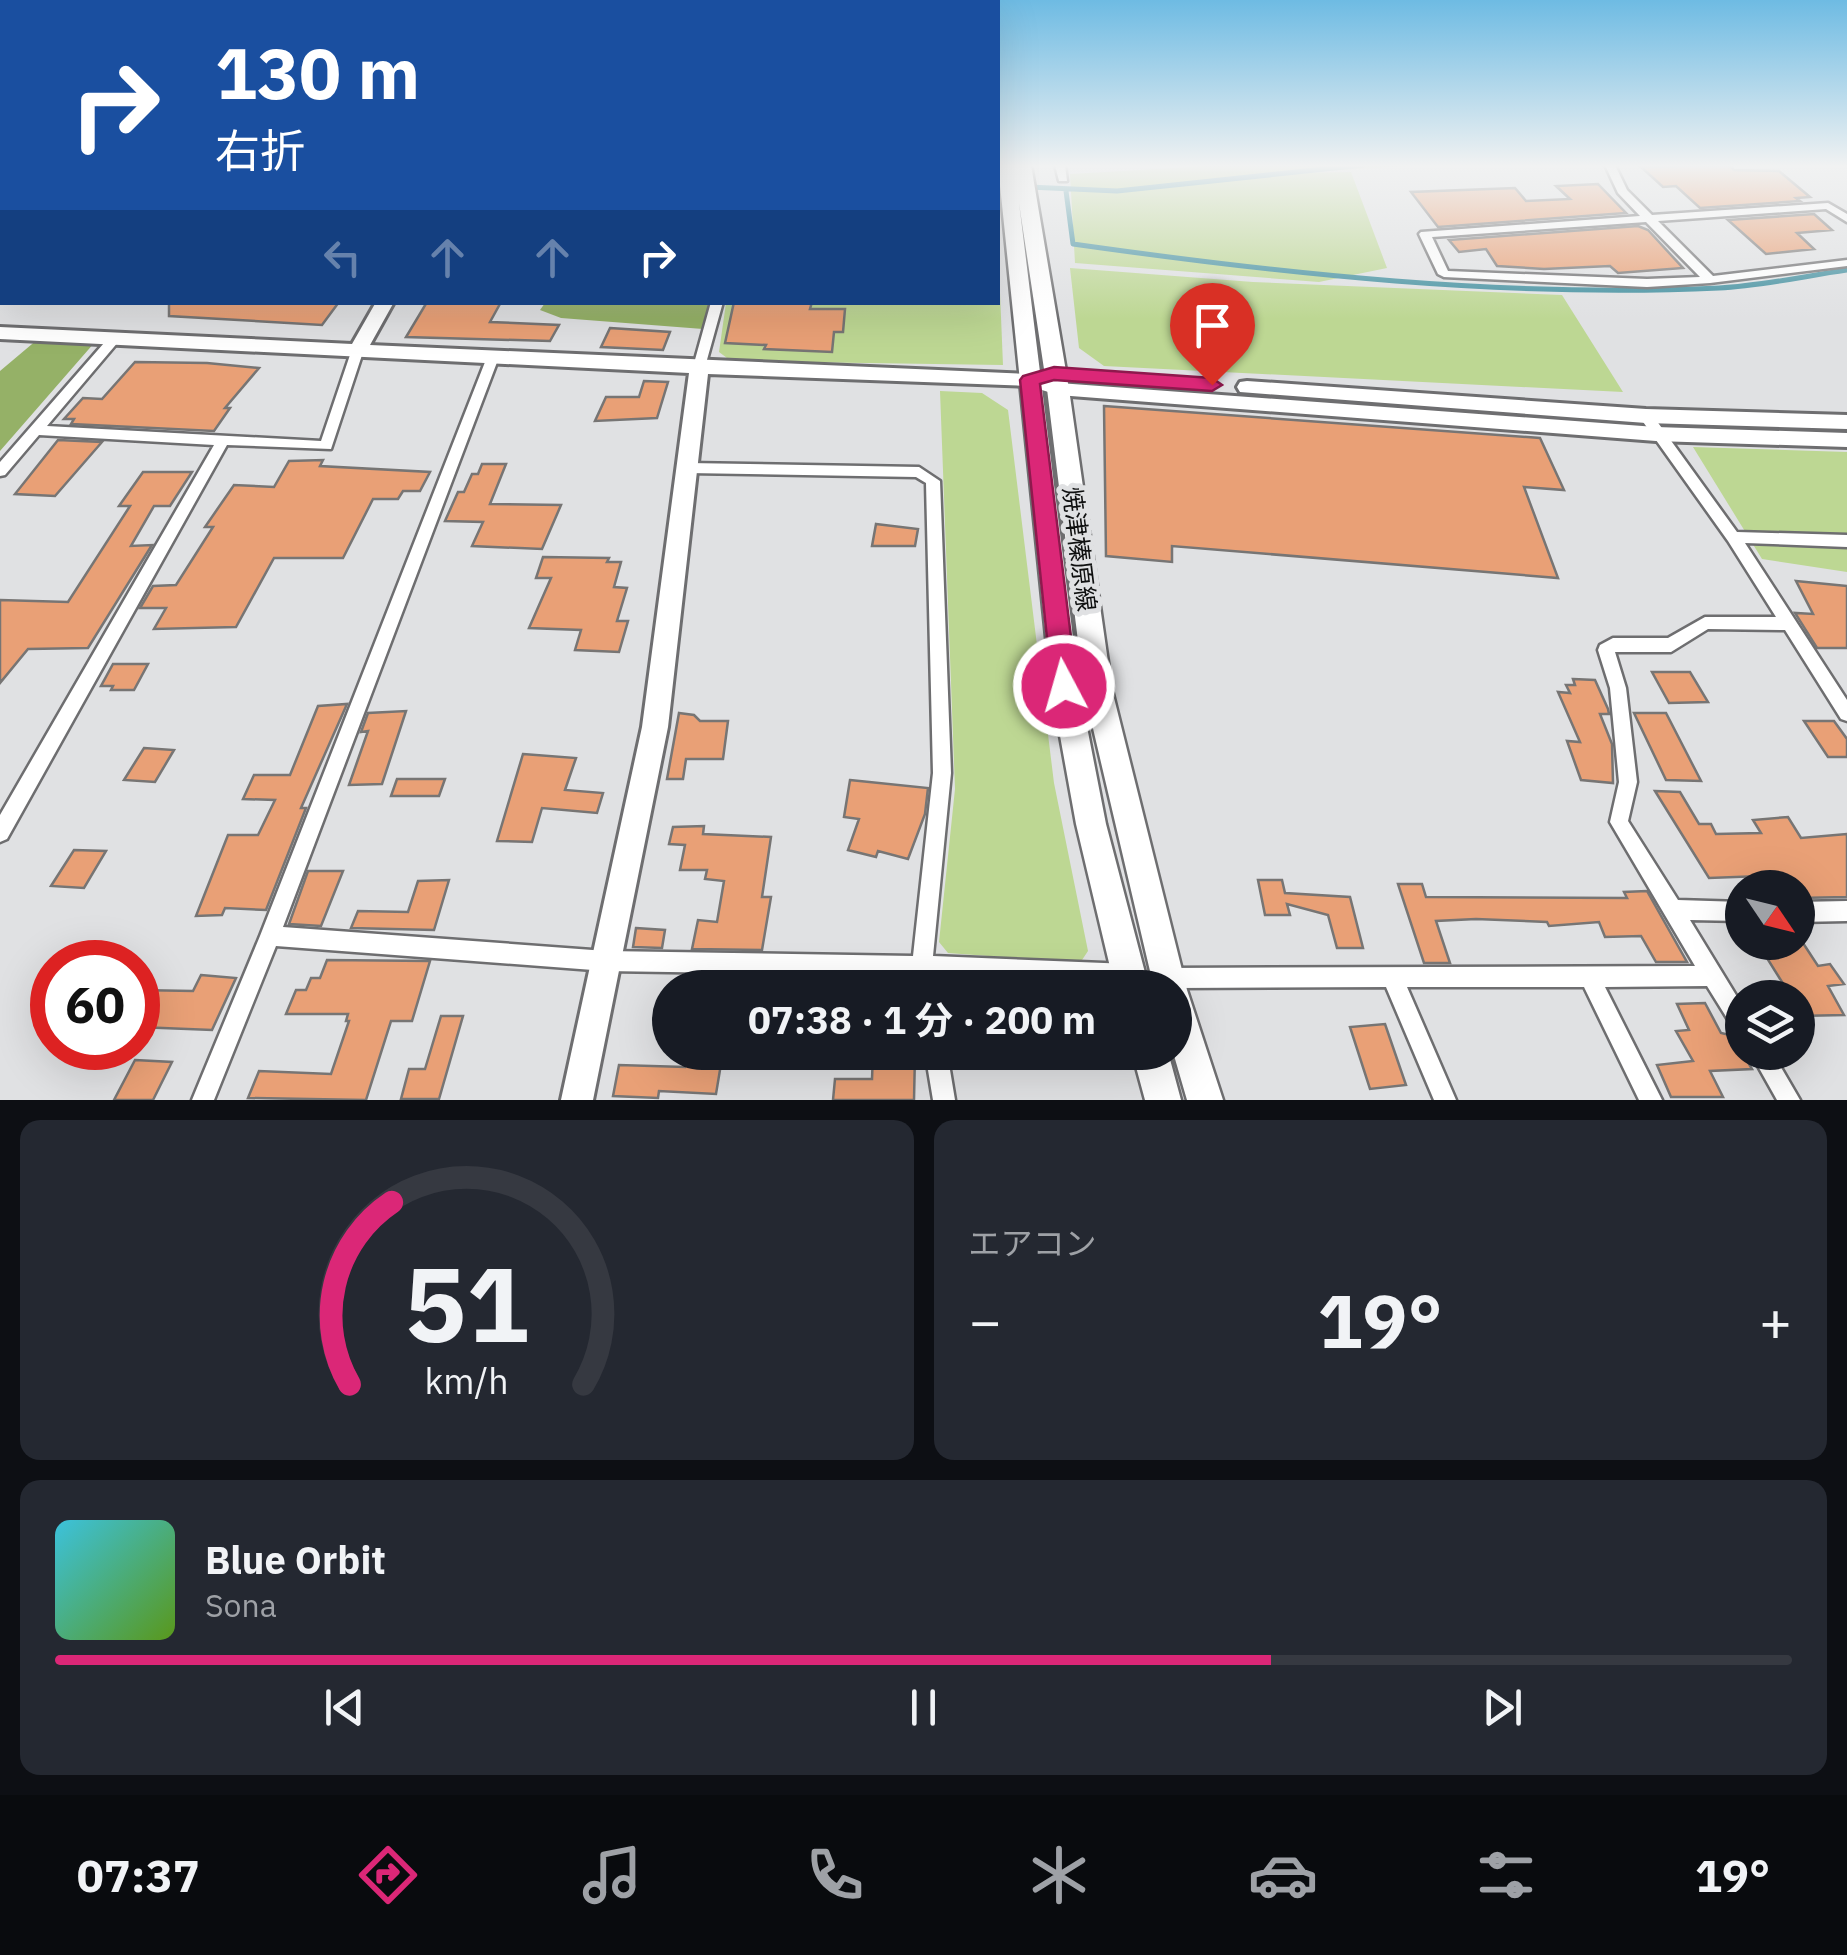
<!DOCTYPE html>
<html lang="ja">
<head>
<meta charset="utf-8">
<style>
	body { margin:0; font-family:"IBM Plex Sans","Noto Sans JP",sans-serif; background:#242831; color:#f1f3f6; height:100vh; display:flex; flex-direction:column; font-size:38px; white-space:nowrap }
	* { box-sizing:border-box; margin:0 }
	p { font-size:32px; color:#9ea1a6 }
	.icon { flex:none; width:55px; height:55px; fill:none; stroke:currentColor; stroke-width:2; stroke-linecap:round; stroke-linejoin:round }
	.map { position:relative; height:1100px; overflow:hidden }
	.panel { display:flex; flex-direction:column; gap:20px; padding:20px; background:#0d0f14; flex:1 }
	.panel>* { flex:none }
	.hud { position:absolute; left:0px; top:0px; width:1000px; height:305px; box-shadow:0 10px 40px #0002; background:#1a4fa0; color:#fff; overflow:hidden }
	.needle { width:65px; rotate:125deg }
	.fabs { position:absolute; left:1725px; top:870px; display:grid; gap:20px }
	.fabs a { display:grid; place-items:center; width:90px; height:90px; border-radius:50%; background:#171b24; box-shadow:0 10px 40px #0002; font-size:50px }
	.speed { position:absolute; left:30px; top:940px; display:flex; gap:20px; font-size:50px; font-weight:700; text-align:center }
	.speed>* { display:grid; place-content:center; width:130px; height:130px; border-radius:50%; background:#171b24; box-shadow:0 10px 40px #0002; line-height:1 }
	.speed .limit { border:15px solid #d22; background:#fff; color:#111 }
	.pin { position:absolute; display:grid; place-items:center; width:85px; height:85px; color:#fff; margin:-102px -42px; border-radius:50% 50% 50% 0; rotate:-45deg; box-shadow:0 0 10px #0007 }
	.pin .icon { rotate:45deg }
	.me { position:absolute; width:110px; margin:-55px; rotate:354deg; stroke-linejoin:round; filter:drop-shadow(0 0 8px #0008) }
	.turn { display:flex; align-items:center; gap:35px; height:210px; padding:0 50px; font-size:45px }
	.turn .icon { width:130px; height:130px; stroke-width:2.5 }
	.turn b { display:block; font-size:70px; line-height:85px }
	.lanes { display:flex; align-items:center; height:95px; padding:0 50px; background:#0003; justify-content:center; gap:50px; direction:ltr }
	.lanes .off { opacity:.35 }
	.big { font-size:75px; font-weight:700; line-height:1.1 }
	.panel .widget { flex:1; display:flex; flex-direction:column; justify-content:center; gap:15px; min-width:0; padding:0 35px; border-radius:20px; background:#242831 }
	.panel .dial { align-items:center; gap:0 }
	.dial svg { height:260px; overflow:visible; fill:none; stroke:#363941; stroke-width:7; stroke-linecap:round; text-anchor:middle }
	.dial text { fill:#f1f3f6; stroke:none }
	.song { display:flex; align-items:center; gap:30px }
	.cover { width:120px; height:120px; border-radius:15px; background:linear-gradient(135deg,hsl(190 70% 55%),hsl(90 70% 35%)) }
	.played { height:10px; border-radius:5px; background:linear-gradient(90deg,#db2777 70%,#363941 70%) }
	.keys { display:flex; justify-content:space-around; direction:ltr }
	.heat { display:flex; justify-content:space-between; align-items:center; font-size:55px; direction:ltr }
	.panel .tiles { flex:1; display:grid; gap:20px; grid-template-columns:1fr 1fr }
	.widget:last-child { grid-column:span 2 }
	.trip { position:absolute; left:652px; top:970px; width:540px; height:100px; border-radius:50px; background:#171b24; box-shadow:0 10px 40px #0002; font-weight:700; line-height:100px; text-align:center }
	.tab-bar { display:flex; height:160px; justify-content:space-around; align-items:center; background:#090b0e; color:#9ea1a6 }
	.tab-bar .icon { width:70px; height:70px }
	.tab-bar .active { color:#db2777 }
	.tab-bar b { font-size:45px; color:#f1f3f6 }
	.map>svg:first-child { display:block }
	.green { fill:#bdd793 }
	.forest { fill:#95b167 }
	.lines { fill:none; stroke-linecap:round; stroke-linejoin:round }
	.stream { stroke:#428f9f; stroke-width:5 }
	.building { fill:#e9a076; stroke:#777574; stroke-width:2.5 }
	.street-casing { stroke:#6e6e70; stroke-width:5 }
	.secondary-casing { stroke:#6e6e70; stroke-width:6 }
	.primary-casing { stroke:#6e6e70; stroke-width:5 }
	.street { fill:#fff; fill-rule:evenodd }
	.secondary { fill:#fff; fill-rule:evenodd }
	.primary { fill:#fff; fill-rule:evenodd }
	.route { fill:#db2777; stroke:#8e194d; stroke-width:2.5 }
	.labels { text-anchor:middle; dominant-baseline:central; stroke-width:10; stroke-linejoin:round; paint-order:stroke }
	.street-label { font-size:25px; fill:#0f1010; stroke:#e0e1e3 }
</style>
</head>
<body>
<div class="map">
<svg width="1847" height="1100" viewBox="0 0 1847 1100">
	<rect width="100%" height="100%" fill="#e0e1e3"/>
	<path class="green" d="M1227 165H1425L1290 173 1351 172 1387 268 1319 282 1075 263 1070 174Z
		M998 244 1003 365 731 361 719 352 726 303 998 302Z
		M1070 268 1253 282 1562 295 1623 392 1104 366 1079 348Z
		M940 391 982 393 1008 410 1054 783 1088 951 1080 963 948 953 939 942 955 789Z
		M1693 447 1847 452V572L1762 559Z"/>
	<path class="forest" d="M545 303 709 302V303L703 329 561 318 540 310Z
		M38 339 95 342 0 451V371Z"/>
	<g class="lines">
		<path class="stream" d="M1029 187 1117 191 1363 165
			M1066 191 1073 244C1284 274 1506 298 1719 288 1761 286 1805 276 1847 270"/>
	</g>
	<path class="building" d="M1729 165 1734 170 1779 171 1810 197 1796 198 1800 201 1700 208 1676 186 1663 187 1641 167Z
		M1598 184 1626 213 1438 227 1411 192 1515 188 1526 201 1570 199 1556 186Z
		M1814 214 1832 230 1797 233 1814 249 1766 254 1728 220Z
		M1638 226 1648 230 1683 268 1618 273 1610 266 1544 269 1497 266 1486 249 1459 252 1449 240Z
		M169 302H339L322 325 169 316Z
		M427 302H501L490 322 559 325 550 341 406 337Z
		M734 302H812L810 309H845L843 332H834L832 352 764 349 766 345 725 343Z
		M610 328 670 332 663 350 601 347Z
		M135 362 207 363 259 368 225 408H230L214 431 71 424 74 419H64L83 398 102 399Z
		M644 381 668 382 657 418 595 421 606 397H639Z
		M1104 406 1540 438 1564 490 1524 487 1558 578 1172 546V562L1106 556Z
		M58 440 102 442 55 496 15 494Z
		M323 460 320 466 430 472 420 491H403L398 499H373L343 558H274L236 627 154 629 166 608H140L153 586 176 585 213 527H205L234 485 274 487 289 461Z
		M482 464H506L490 504 561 505 542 549 472 546 483 522 445 521 458 492H464L472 474H478Z
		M143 472H192L170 506H154L131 546 152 545 88 648 28 649 0 683V600L68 602 130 506H119Z
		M876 524 918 529 915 546H872Z
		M543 557 609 558 607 562H621L614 587 627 588 617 621H628L619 652 575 650 581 630 529 628 551 578H536Z
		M1796 581 1847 586V648H1817L1795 613 1813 614Z
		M113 664H148L134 690H111L113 686H101Z
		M1652 672H1690L1708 702 1669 703Z
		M1573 679 1595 680 1608 709 1609 714H1600L1612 744 1613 783 1581 780 1567 741 1580 742 1558 692 1570 693 1566 685H1575Z
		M347 704 301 808H306L266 910 225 908 222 915 196 916 228 835H258L275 800 243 799 254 775H290L318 706Z
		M406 711 382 784 349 785 368 731 361 732 368 713Z
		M679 713 694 715 700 721H728L723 759H686L683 779H667Z
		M1634 713H1666L1701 781 1666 780Z
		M1804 721H1834L1847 739V757H1828Z
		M144 748 174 750 155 782 124 780Z
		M523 754 576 758 565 790 603 793 597 813 542 808 532 842 497 841Z
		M397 779H445L439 796H391Z
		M850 780 928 788 925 814 908 859 878 851 876 857 848 850 859 819 844 817Z
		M1655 791 1680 792 1699 824H1711L1716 834 1761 833 1753 820 1788 817 1801 838 1847 834V897L1798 898V888H1769L1762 876 1709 878Z
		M704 826 703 834 771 837 762 897H771L762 950 692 949 698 920 717 922 724 881 705 879 707 870H680L685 845 669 844 673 827Z
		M74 850 106 851 84 888 51 886Z
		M308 871H343L321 926 289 924Z
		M449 880 434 930 351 928 358 911 408 912 418 881Z
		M1258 880H1282L1285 893 1350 897 1363 948H1337L1328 915 1287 904 1290 915H1265Z
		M1398 884H1422L1426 897 1627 898 1624 892 1647 891 1687 962H1656L1641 936 1605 937 1599 922 1549 926 1547 922 1476 919 1436 921 1450 963H1424Z
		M636 928 665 930 662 948 633 947Z
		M1757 942 1803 943 1818 966 1830 964 1844 984 1828 986 1844 1015 1798 1016V998H1792Z
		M327 960 430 961 412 1021H391L366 1100 248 1098 259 1071 331 1074 349 1021H346L348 1014H286L296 990H306L311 978H320Z
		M201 975 236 978 212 1030 138 1027V990L193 991Z
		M1705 1003 1721 1033 1742 1038V1052L1752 1069 1710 1071 1723 1097H1671L1657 1065 1693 1061 1676 1031 1689 1030 1677 1004Z
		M441 1016H463L439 1099H401L409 1069H425Z
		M1385 1024 1406 1085 1370 1089 1350 1027Z
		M688 1052H723L716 1094 659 1091 658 1098 613 1096 619 1065 685 1067Z
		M873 1053 915 1054 914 1100H833L835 1079H872Z
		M135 1060 172 1062 153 1100H114Z"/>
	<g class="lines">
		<defs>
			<path id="street" d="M1055 165H1065L1067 181H1059Z
				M1605 165H1615L1627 190 1652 215 1828 203 1847 214V222L1826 209 1658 221 1713 276 1847 260V266L1710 283 1647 287 1444 277 1438 274 1419 234 1421 232 1640 216 1618 193ZM1646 222 1700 277 1647 279 1448 271 1432 237Z
				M0 190H2V198H0Z
				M711 302H723L705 367 699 371 693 367Z
				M115 334 119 335V341L47 426 321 441 351 352 357 348 363 352 331 449 227 445 7 839 0 842V815L214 445 39 435 5 475 0 476V462L111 335Z
				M493 353 499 357 283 927 606 951 913 956 933 773 926 483 916 477 688 473 681 468 688 463 919 467 940 481 951 773 933 956 1129 964 1136 967 1139 974 1136 981 1129 984 934 977 936 988H916L914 976 606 971 276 946 214 1100H192L260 936 487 357Z
				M1646 411 1651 413 1737 532 1847 535V547L1745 543 1847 700V721L1841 719 1785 630 1708 629 1671 652H1615L1626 688 1637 782 1628 821 1678 900 1742 902V921L1690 920 1742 1005V1034L1735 1031 1707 986 1605 987 1662 1100H1639L1584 987H1407L1456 1100H1434L1386 987 1175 988 1161 985 1158 978 1161 971 1168 968 1695 966 1610 822 1619 782 1610 688 1598 650 1600 645 1613 638H1668L1705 617H1776L1728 541 1641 419 1639 416Z
				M1847 901V921L1798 922V902Z
				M925 1052H947L955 1100H933Z
				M1750 1052H1772L1800 1100H1777Z"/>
			<path id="secondary" d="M376 302H394L370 345 1030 374 1059 383 1656 427 1847 433V447L1656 441 1058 395 1029 386 708 374 668 727 593 1100H561L642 727 689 373 0 339V327L352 344Z
				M1247 381 1646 409 1847 415V429L1646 423 1240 392 1237 387 1240 382Z"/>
			<path id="primary" d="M998 165H1031L1069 389 1112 690 1187 990 1223 1100H1187L1173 1052 1175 988H1154L1084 690 1047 389 1019 203 1079 686 1106 824 1149 988H1115L1076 824 1051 686Z
				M1132 1052H1168L1181 1100H1145Z"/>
		</defs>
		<use href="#street" class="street-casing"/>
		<use href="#secondary" class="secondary-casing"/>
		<use href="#primary" class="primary-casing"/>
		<use href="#street" class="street"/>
		<use href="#secondary" class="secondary"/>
		<use href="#primary" class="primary"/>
	</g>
	<linearGradient id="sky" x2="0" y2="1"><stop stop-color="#6ebbe3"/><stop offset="0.52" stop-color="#f1f2f2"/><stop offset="1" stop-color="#f1f2f2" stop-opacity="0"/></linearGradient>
	<rect width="1847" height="319" fill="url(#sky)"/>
	<path class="route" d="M1054 367 1212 378 1222 385 1212 391 1054 380 1040 384 1077 686 1073 694 1064 697 1056 694 1052 686 1020 380 1023 376Z"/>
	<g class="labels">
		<g class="street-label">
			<text transform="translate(1080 549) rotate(83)">焼津榛原線</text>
		</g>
	</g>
</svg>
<div class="fabs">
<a><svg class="needle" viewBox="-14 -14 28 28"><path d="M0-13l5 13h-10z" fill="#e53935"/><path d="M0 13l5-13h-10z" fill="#9ea1a6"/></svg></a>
<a><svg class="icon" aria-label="layers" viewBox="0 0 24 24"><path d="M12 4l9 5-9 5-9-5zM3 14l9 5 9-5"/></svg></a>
</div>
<div class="speed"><div class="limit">60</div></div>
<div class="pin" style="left:1212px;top:385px;background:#d93025"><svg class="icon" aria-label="arrive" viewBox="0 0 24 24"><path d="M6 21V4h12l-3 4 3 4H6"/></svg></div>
<svg class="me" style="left:1064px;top:686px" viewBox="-20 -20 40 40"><circle r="17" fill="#db2777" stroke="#fff" stroke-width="3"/><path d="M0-11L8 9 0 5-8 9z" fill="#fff"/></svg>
<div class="trip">07:38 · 1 分 · 200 m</div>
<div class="hud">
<div class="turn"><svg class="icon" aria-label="right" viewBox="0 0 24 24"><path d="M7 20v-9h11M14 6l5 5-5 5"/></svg><div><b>130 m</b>右折</div></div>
<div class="lanes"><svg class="icon off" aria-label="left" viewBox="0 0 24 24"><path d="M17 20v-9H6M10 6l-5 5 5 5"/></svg><svg class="icon off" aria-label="ahead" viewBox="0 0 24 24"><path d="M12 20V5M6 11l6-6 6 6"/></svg><svg class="icon off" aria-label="ahead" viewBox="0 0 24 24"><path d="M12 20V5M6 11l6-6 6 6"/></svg><svg class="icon" aria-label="right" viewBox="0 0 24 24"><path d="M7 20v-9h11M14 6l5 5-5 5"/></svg></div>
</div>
</div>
<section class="panel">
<div class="tiles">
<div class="widget dial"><svg viewBox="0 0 100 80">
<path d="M14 69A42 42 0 1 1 86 69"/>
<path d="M14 69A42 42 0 0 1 27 13" stroke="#db2777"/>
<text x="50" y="56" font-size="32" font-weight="700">51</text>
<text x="50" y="72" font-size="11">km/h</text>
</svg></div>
<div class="widget"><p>エアコン</p>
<div class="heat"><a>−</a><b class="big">19°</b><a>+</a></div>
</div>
<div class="widget">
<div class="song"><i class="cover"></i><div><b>Blue Orbit</b><p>Sona</p></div></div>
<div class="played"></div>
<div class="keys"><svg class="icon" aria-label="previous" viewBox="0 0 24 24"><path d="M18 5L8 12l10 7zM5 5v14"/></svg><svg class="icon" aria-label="pause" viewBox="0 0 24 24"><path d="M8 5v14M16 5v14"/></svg><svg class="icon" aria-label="next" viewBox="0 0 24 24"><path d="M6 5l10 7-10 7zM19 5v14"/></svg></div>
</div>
</div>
</section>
<nav class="tab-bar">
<b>07:37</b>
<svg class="icon active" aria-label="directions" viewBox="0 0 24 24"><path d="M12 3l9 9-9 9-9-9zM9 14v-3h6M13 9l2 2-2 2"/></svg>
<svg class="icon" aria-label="music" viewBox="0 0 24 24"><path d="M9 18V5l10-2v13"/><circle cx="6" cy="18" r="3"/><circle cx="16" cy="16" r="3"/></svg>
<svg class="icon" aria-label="phone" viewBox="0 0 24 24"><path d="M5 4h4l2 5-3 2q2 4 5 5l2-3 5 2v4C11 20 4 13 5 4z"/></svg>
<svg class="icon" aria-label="climate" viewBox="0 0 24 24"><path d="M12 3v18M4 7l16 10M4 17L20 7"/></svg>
<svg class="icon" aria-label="car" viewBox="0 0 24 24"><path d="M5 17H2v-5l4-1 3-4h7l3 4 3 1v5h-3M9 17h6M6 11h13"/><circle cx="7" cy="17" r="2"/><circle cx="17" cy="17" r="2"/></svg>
<svg class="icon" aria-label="filters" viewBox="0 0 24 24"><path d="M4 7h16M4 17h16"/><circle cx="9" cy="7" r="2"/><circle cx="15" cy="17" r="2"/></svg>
<b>19°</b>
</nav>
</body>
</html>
